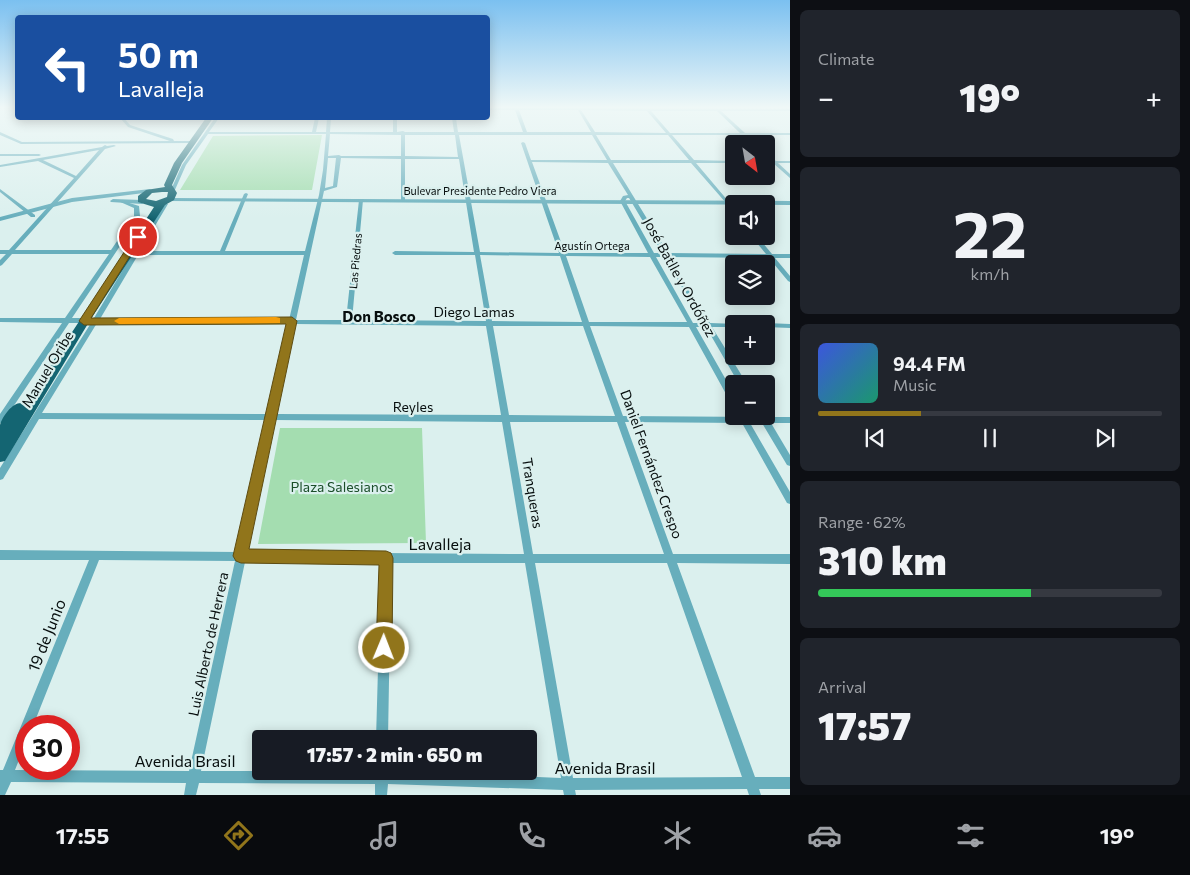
<!DOCTYPE html>
<html lang="en">
<head>
<meta charset="utf-8">
<style>
	body { margin:0; font-family:Commissioner,sans-serif; background:#20242c; color:#f1f3f6; height:100vh; display:flex; flex-direction:column; font-size:19px; white-space:nowrap }
	* { box-sizing:border-box; margin:0 }
	p { font-size:16px; color:#9ea1a6 }
	.icon { flex:none; width:28px; height:28px; fill:none; stroke:currentColor; stroke-width:2; stroke-linecap:round; stroke-linejoin:round }
	.map { position:relative; flex:1; overflow:hidden }
	.sheet { display:flex; flex-direction:column; gap:10px; padding:10px; background:#0d0f14; width:400px }
	.sheet>* { flex:none }
	.top-card { position:absolute; left:15px; top:15px; width:475px; height:105px; border-radius:5px; box-shadow:0 2px 12px #0003; background:#1a4fa0; color:#fff; overflow:hidden }
	.needle { width:32px; rotate:149deg }
	.fabs { position:absolute; left:725px; top:135px; display:grid; gap:10px }
	.fabs a { display:grid; place-items:center; width:50px; height:50px; border-radius:5px; background:#171b24; box-shadow:0 2px 12px #0003; font-size:25px }
	.speed { position:absolute; left:15px; top:715px; display:flex; gap:10px; font-size:25px; font-weight:700; text-align:center }
	.speed>* { display:grid; place-content:center; width:65px; height:65px; border-radius:50%; background:#171b24; box-shadow:0 2px 12px #0003; line-height:1 }
	.speed .limit { border:8px solid #d22; background:#fff; color:#111 }
	.pin { position:absolute; display:grid; place-items:center; width:42px; height:42px; color:#fff; margin:-21px; border:2px solid #fff; border-radius:50%; box-shadow:0 1px 5px #0007 }
	.me { position:absolute; width:55px; margin:-28px; rotate:1deg; stroke-linejoin:round; filter:drop-shadow(0 0 4px #0008) }
	.turn { display:flex; align-items:center; gap:18px; height:105px; padding:0 20px; font-size:22px }
	.turn .icon { width:65px; height:65px; stroke-width:2.5 }
	.turn b { display:block; font-size:35px; line-height:42px }
	.big { font-size:38px; font-weight:800; line-height:1.1 }
	.sheet .tile { flex:1; display:flex; flex-direction:column; justify-content:center; gap:8px; min-width:0; padding:0 18px; border-radius:8px; background:#20242c }
	.sheet .dial { align-items:center; gap:0 }
	.dial b { font-size:65px; line-height:1 }
	.song { display:flex; align-items:center; gap:15px }
	.cover { width:60px; height:60px; border-radius:8px; background:linear-gradient(135deg,hsl(230 70% 55%),hsl(160 70% 35%)) }
	.played { height:5px; border-radius:2px; background:linear-gradient(90deg,#91751b 30%,#363941 30%) }
	.keys { display:flex; justify-content:space-around; direction:ltr }
	.heat { display:flex; justify-content:space-between; align-items:center; font-size:28px; direction:ltr }
	.charge { height:8px; border-radius:4px; background:linear-gradient(90deg,#34c759 62%,#363941 0) }
	.trip { position:absolute; left:252px; top:730px; width:285px; height:50px; border-radius:5px; background:#171b24; box-shadow:0 2px 12px #0003; font-weight:800; line-height:50px; text-align:center }
	.tabs { display:flex; height:80px; justify-content:space-around; align-items:center; background:#090b0e; color:#9ea1a6 }
	.tabs .icon { width:35px; height:35px }
	.tabs .current { color:#91751b }
	.tabs b { font-size:22px; color:#f1f3f6 }
	main { display:flex; flex:1; min-height:0 }
	.map>svg:first-child { display:block }
	.green { fill:#a4ddb0 }
	.lines { fill:none; stroke-linecap:round; stroke-linejoin:round }
	.minor { fill:#67aebc; fill-rule:evenodd }
	.tertiary { fill:#67aebc; fill-rule:evenodd }
	.trunk { fill:#146572; fill-rule:evenodd }
	.route { fill:#91751b; stroke:#5e4c12 }
	.slow { fill:#f59e0b }
	.labels { text-anchor:middle; dominant-baseline:central; stroke-width:4.5; stroke-linejoin:round; paint-order:stroke }
	.far-street-label { font-size:11px; fill:#070e0e; stroke:#dbf0ee }
	.street-label { font-size:14px; fill:#070e0e; stroke:#dbf0ee }
	.park-label { font-size:14px; fill:#1b4e2a; stroke:#dbf0ee }
	.neighbourhood-label { font-size:15px; font-weight:bold; fill:#070e0e; stroke:#dbf0ee }
	.near-street-label { font-size:16px; fill:#070e0e; stroke:#dbf0ee }
</style>
</head>
<body>
<main>
<div class="map">
<svg width="790" height="795" viewBox="0 0 790 795">
	<rect width="100%" height="100%" fill="#dbf0ee"/>
	<path class="green" d="M322 135 312 190H180L213 136Z
		M280 428H422L426 543 258 544Z"/>
	<g class="lines">
		<path class="minor" d="M488 108 790 109V111H721L745 133H790V135H748L757 144H752L743 135H672L694 160 734 161V163H696L734 208V212L691 163H613L668 253 766 254 751 236H757L772 254H790V258H775L790 276V282L788 281 769 258 670 257 710 323 737 324H734V327H712L747 384H739L706 327H696L734 394V404L731 403 689 327 590 326 623 416 759 417 766 416 767 417H790V423H771L790 455V466L787 465 762 423H750L790 492V504L787 503 742 423 625 422 673 554H790V564L677 563 755 777H790V789H759L761 795H749L747 789 575 790 576 795H564L563 790 388 784 387 795H375V784L199 783 196 795H184L186 783 11 782 5 795H0V770H3L89 560H0V550L238 552 267 420 39 419 3 479 0 480V468L91 323H69L3 422 0 423V414L62 323 0 322V318H65L109 254H12L2 265 0 266V260L6 254H0V250H9L74 178 38 161 0 167V165L102 147 105 145 107 146 114 145 116 146 105 149 15 250H111L134 216V208L118 201 120 200 139 206 140 216 72 318H94L163 203 168 204 140 251H220L244 194 246 193 248 194 225 251H305L319 195 323 170 326 134H208L186 165 174 192 170 193V192L182 165 215 118H219L209 132H312L315 118H319L316 132H326L327 118H331L330 132H393V118H397V132L403 131 405 132H454L452 118H456L458 132H523L515 110H488ZM519 110H578L591 132H527ZM581 110 647 111 666 133 595 132ZM651 111H717L740 133H670ZM330 134 401 135V156H341L339 155 328 156ZM405 135H455L458 157 405 156ZM459 135H592L607 160H531L525 143 523 142 521 143 559 253 480 252ZM596 135H668L689 160H611ZM99 150 76 176 43 160ZM328 158H336L333 186 325 188ZM341 158 401 159V200L403 201 405 200V159H459L474 252 395 251 392 253 395 255H475L486 321 352 320 363 200 361 199 359 200 346 320H296L324 191 337 187ZM532 162 608 163 628 195 623 196 620 201 648 253H565ZM627 198H629L662 253H654L625 201ZM138 255H304L289 320 100 319ZM480 255 560 256 582 322 492 321ZM566 256 650 257 687 322H589ZM656 257H664L703 323H693ZM97 323 288 324 268 414 42 413ZM295 324 486 326 501 415 276 414ZM493 326H583L615 416 509 415ZM275 420 502 422 524 554 247 552ZM510 422H617L664 554H533ZM99 560 235 561 189 771 15 770 26 742V726H33ZM245 562 381 563 376 739H388L391 563H525L561 778 388 771H201ZM535 563H667L742 777 573 778Z
			M120 118H124L130 125 173 139 174 141H192L194 142 192 143 21 144 0 135V132L22 142 170 141 128 127Z
			M766 153 776 161H790V163H778L790 174V178L773 163H766V161H770L766 157Z
			M0 154H39L41 155 39 156H0Z
			M0 189 35 215V217H31L0 192Z
			M766 323 790 324V328L766 327V324H763Z"/>
		<path class="tertiary" d="M150 189 153 191 152 192 72 202 0 221V217L72 198Z
			M169 198 790 201V205L167 201 166 200Z
			M113 199 142 200 145 202 142 204 111 202 110 201Z"/>
		<path class="trunk" d="M206 118H213L182 163 172 185 177 193 174 200 165 205 89 322 5 461 0 462C0 453 0 434 0 425 3 415 15 399 25 404L154 207 138 202V196L146 190 165 187 164 185 174 163ZM162 192H168L167 197 156 201 146 199 152 193Z"/>
	</g>
	<linearGradient id="sky" x2="0" y2="1"><stop stop-color="#7bc0f0"/><stop offset="0.49" stop-color="#eff8f7"/><stop offset="1" stop-color="#eff8f7" stop-opacity="0"/></linearGradient>
	<rect width="790" height="219" fill="url(#sky)"/>
	<path class="route" d="M138 235 142 237 91 318 292 317 297 321 249 549 386 551 391 553 393 558 392 648 390 654 384 657 378 654 376 648 379 565 241 563 236 561 233 556 286 324 84 325 79 321 134 237Z"/>
	<path class="slow" d="M276 317 280 318V323L119 324 114 321 119 318Z"/>
	<g class="labels">
		<g class="far-street-label">
			<text x="480" y="190">Bulevar Presidente Pedro Viera</text>
			<text x="592" y="245">Agustín Ortega</text>
			<text transform="translate(355 261) rotate(-85)">Las Piedras</text>
		</g>
		<g class="street-label">
			<text transform="translate(680 277) rotate(61)">José Batlle y Ordóñez</text>
			<text x="474" y="311">Diego Lamas</text>
			<text transform="translate(47 369) rotate(-59)">Manuel Oribe</text>
			<text x="413" y="406">Reyles</text>
			<text transform="translate(652 464) rotate(70)">Daniel Fernández Crespo</text>
			<text transform="translate(533 493) rotate(81)">Tranqueras</text>
			<text transform="translate(208 644) rotate(-78)">Luis Alberto de Herrera</text>
		</g>
		<g class="park-label">
			<text x="342" y="486">Plaza Salesianos</text>
		</g>
		<g class="neighbourhood-label">
			<text x="379" y="316">Don Bosco</text>
		</g>
		<g class="near-street-label">
			<text x="440" y="543">Lavalleja</text>
			<text transform="translate(46 635) rotate(-68)">19 de Junio</text>
			<text x="185" y="760">Avenida Brasil</text>
			<text x="605" y="767">Avenida Brasil</text>
		</g>
	</g>
</svg>
<div class="fabs">
<a><svg class="needle" viewBox="-14 -14 28 28"><path d="M0-13l5 13h-10z" fill="#e53935"/><path d="M0 13l5-13h-10z" fill="#9ea1a6"/></svg></a>
<a><svg class="icon" aria-label="sound" viewBox="0 0 24 24"><path d="M4 9h4l5-4v14l-5-4H4zM17 9q2 3 0 6"/></svg></a>
<a><svg class="icon" aria-label="layers" viewBox="0 0 24 24"><path d="M12 4l9 5-9 5-9-5zM3 14l9 5 9-5"/></svg></a>
<a>+</a>
<a>−</a>
</div>
<div class="speed"><div class="limit">30</div></div>
<div class="pin" style="left:138px;top:237px;background:#d93025"><svg class="icon" aria-label="arrive" viewBox="0 0 24 24"><path d="M6 21V4h12l-3 4 3 4H6"/></svg></div>
<svg class="me" style="left:384px;top:648px" viewBox="-20 -20 40 40"><circle r="17" fill="#91751b" stroke="#fff" stroke-width="3"/><path d="M0-11L8 9 0 5-8 9z" fill="#fff"/></svg>
<div class="trip">17:57 · 2 min · 650 m</div>
<div class="top-card">
<div class="turn"><svg class="icon" aria-label="left" viewBox="0 0 24 24"><path d="M17 20v-9H6M10 6l-5 5 5 5"/></svg><div><b>50 m</b>Lavalleja</div></div>
</div>
</div>
<section class="sheet">
<div class="tile"><p>Climate</p>
<div class="heat"><a>−</a><b class="big">19°</b><a>+</a></div>
</div>
<div class="tile dial"><b>22</b><p>km/h</p></div>
<div class="tile">
<div class="song"><i class="cover"></i><div><b>94.4 FM</b><p>Music</p></div></div>
<div class="played"></div>
<div class="keys"><svg class="icon" aria-label="previous" viewBox="0 0 24 24"><path d="M18 5L8 12l10 7zM5 5v14"/></svg><svg class="icon" aria-label="pause" viewBox="0 0 24 24"><path d="M8 5v14M16 5v14"/></svg><svg class="icon" aria-label="next" viewBox="0 0 24 24"><path d="M6 5l10 7-10 7zM19 5v14"/></svg></div>
</div>
<div class="tile"><p>Range · 62%</p><b class="big">310 km</b><div class="charge"></div></div>
<div class="tile"><p>Arrival</p><b class="big">17:57</b></div>
</section>
</main>
<nav class="tabs">
<b>17:55</b>
<svg class="icon current" aria-label="directions" viewBox="0 0 24 24"><path d="M12 3l9 9-9 9-9-9zM9 14v-3h6M13 9l2 2-2 2"/></svg>
<svg class="icon" aria-label="music" viewBox="0 0 24 24"><path d="M9 18V5l10-2v13"/><circle cx="6" cy="18" r="3"/><circle cx="16" cy="16" r="3"/></svg>
<svg class="icon" aria-label="phone" viewBox="0 0 24 24"><path d="M5 4h4l2 5-3 2q2 4 5 5l2-3 5 2v4C11 20 4 13 5 4z"/></svg>
<svg class="icon" aria-label="climate" viewBox="0 0 24 24"><path d="M12 3v18M4 7l16 10M4 17L20 7"/></svg>
<svg class="icon" aria-label="car" viewBox="0 0 24 24"><path d="M5 17H2v-5l4-1 3-4h7l3 4 3 1v5h-3M9 17h6M6 11h13"/><circle cx="7" cy="17" r="2"/><circle cx="17" cy="17" r="2"/></svg>
<svg class="icon" aria-label="filters" viewBox="0 0 24 24"><path d="M4 7h16M4 17h16"/><circle cx="9" cy="7" r="2"/><circle cx="15" cy="17" r="2"/></svg>
<b>19°</b>
</nav>
</body>
</html>
